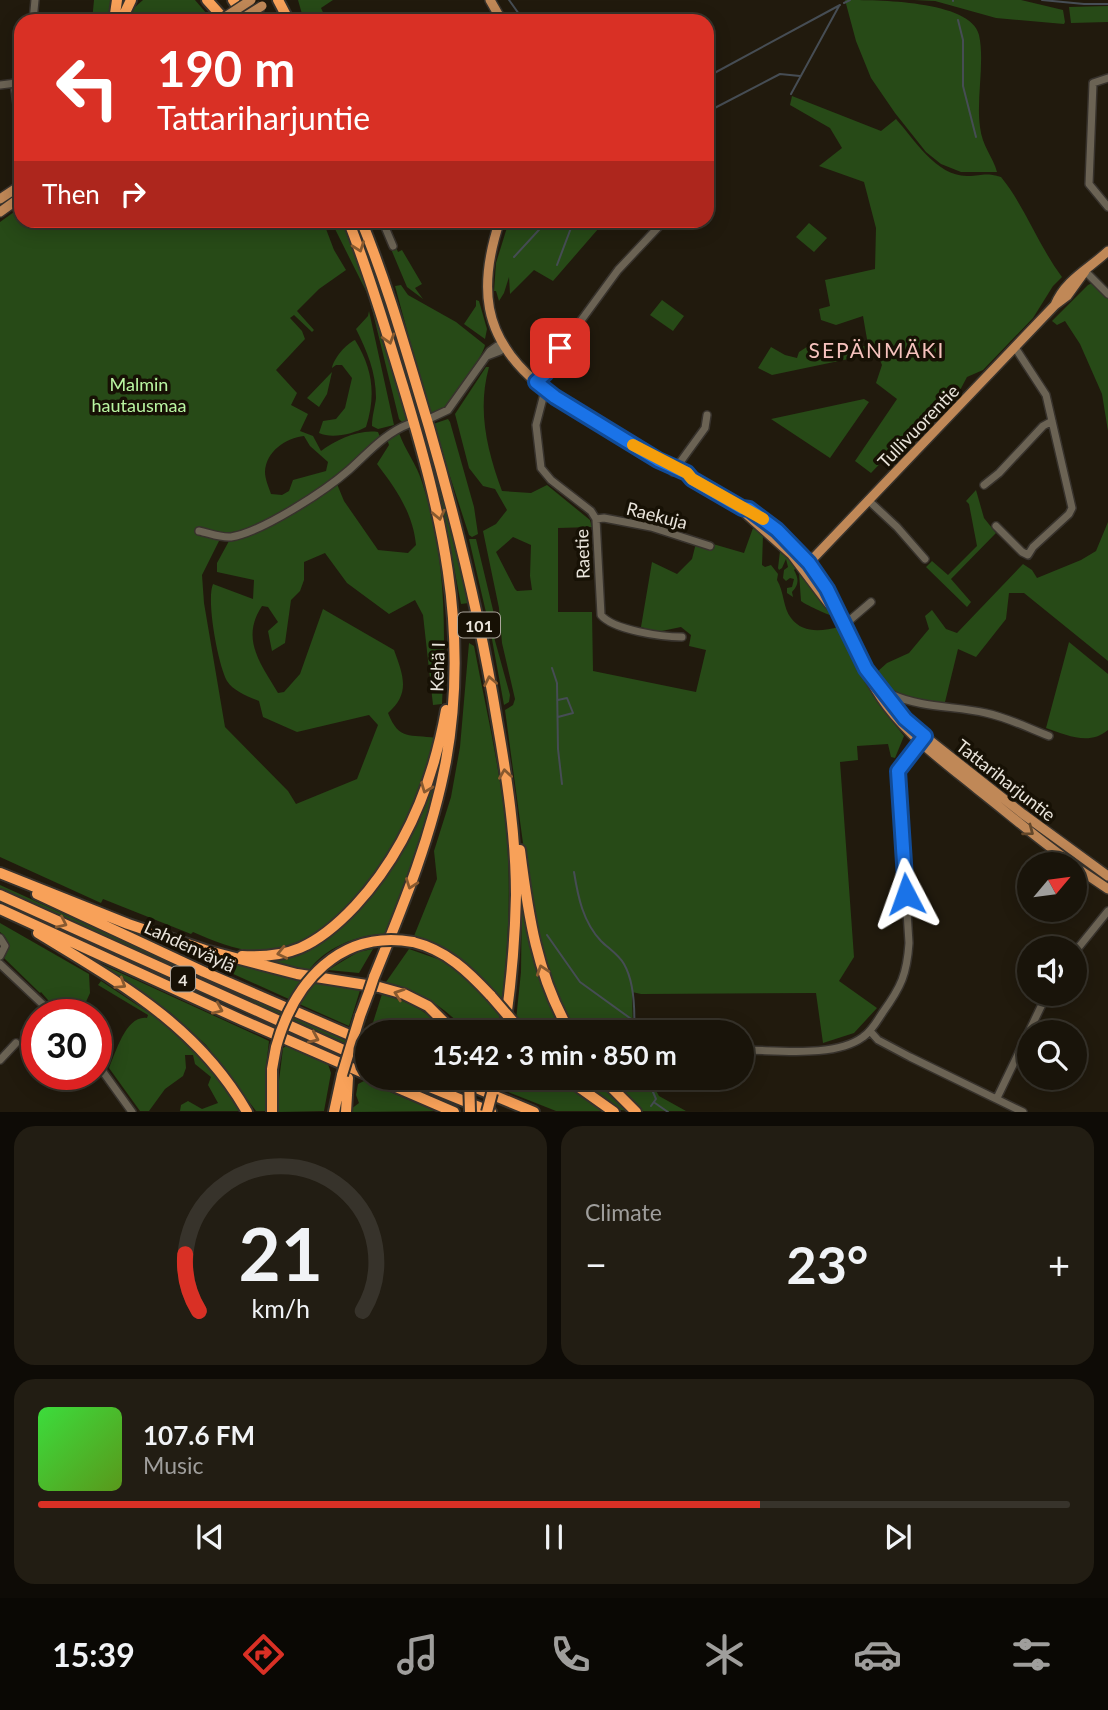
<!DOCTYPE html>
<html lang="en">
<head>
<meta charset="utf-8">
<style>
	body { margin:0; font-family:Lato,sans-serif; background:#221d13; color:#f1f3f6; height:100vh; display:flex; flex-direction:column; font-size:26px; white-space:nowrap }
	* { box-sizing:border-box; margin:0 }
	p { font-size:23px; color:#9f9e9c }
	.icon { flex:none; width:38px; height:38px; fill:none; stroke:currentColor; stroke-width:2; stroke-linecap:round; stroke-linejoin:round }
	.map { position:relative; height:1112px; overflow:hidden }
	.panel { display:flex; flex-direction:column; gap:14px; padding:14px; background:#0e0b06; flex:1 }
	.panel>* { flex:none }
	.top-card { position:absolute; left:14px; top:14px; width:700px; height:214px; border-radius:21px; box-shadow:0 4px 18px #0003,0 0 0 2px #37332b; background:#d93025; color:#fff; overflow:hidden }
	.needle { width:46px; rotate:61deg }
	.buttons { position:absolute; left:1017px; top:852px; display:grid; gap:14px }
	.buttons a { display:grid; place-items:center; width:70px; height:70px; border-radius:50%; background:#19140a; box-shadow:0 4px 18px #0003,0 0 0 2px #37332b; font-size:35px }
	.speed { position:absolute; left:21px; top:999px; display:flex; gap:14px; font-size:35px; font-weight:700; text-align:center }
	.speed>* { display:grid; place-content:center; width:91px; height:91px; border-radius:50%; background:#19140a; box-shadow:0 4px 18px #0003,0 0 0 2px #37332b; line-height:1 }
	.speed .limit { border:10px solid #d22; background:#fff; color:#111 }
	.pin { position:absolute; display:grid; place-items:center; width:60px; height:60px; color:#fff; margin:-30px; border-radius:14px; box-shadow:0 4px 10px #0006 }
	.me { position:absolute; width:77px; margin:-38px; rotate:356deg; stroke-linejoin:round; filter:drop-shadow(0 0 5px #0008) }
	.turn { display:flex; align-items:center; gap:24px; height:147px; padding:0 28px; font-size:32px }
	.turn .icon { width:91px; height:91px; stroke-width:2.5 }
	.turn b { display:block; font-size:49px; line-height:60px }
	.then { display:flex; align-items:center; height:66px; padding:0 28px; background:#0003; gap:14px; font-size:26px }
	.big { font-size:52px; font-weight:700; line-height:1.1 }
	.panel .widget { flex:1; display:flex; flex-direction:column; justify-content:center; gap:10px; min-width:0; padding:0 24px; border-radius:21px; background:#221d13 }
	.panel .dial { align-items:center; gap:0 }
	.dial svg { height:182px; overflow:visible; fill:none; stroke:#37332b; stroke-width:7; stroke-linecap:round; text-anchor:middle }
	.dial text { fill:#f1f3f6; stroke:none }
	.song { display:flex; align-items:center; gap:21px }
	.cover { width:84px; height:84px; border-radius:10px; background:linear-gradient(135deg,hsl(120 70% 55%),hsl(90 70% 35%)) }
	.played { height:7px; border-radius:4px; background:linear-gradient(90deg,#d93025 70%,#37332b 70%) }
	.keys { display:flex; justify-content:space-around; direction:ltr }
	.heat { display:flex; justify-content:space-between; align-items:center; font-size:38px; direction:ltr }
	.panel .tiles { flex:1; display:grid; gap:14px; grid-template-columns:1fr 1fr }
	.widget:last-child { grid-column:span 2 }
	.trip { position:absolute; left:355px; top:1020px; width:399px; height:70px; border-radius:35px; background:#19140a; box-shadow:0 4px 18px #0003,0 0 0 2px #37332b; font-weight:700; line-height:70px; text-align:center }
	.menu { display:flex; height:112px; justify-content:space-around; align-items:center; background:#0a0804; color:#9f9e9c }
	.menu .icon { width:49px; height:49px }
	.menu .current { color:#d93025 }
	.menu b { font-size:32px; color:#f1f3f6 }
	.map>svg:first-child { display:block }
	.green { fill:#274a17; fill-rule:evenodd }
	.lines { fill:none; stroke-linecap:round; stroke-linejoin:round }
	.stream { stroke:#464d54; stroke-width:2 }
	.minor-casing { stroke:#37322c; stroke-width:10 }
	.major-casing { stroke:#37322c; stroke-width:12 }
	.highway-casing { stroke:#37322c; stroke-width:14 }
	.minor { stroke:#6b6354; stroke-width:7 }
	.major { stroke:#c08857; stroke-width:9 }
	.highway { stroke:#f8a159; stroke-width:10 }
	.major-bridge-casing { stroke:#37322c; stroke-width:12; stroke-linecap:butt }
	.highway-bridge-casing { stroke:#37322c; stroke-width:14; stroke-linecap:butt }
	.major-bridge { stroke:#c08857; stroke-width:9 }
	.highway-bridge { stroke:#f8a159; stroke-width:10 }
	.oneway { stroke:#88592f }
	.oneway2 { stroke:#63472a }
	.route-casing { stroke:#114b97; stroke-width:18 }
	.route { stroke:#1a73e8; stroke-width:12 }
	.slow { stroke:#f59e0b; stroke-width:12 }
	.labels { text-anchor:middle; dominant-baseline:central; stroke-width:7; stroke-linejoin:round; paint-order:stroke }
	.shield { fill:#171105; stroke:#aba59c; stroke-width:2 }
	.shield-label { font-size:16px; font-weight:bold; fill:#eae5dc }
	.park-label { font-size:18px; fill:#baf6a2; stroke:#171105 }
	.street-label { font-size:18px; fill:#eae5dc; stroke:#171105 }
	.quarter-label { font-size:21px; letter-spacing:2px; fill:#f6c2bd; stroke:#171105 }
</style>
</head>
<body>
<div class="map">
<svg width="1108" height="1112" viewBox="0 0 1108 1112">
	<rect width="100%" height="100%" fill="#211a0d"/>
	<path class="green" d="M94 0H114L111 21H92Z
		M143 0H195L207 14 201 21H127L135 7Z
		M298 0H333L321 8 327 21H304Z
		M845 0C875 0 971 0 979 35 985 62 976 99 980 127 982 146 993 157 997 172H961L941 164 926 152 895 113 871 78 856 41Z
		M914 0H1021L1063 10 1065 22 1064 24 996 18 935 1Z
		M1108 6V22L1071 23 1069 7Z
		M792 96 881 131 896 119C914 139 937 177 968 176 982 176 984 172 1001 177 1026 208 1038 245 1062 277L1053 286 1033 318 983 370 967 377 958 394 950 402 936 410 925 421 920 436 906 449 895 448 871 473 855 461 897 399 876 383 882 365 877 353 772 375 758 368 771 347 785 355 797 358 799 352 816 341C831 355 850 350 868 345L863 316 836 325 821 320 819 309 830 306 825 280 875 269 876 228 864 182 819 166 842 148 830 128 790 105Z
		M21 207V220L323 221 334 250 346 270 319 289 297 311 314 330 312 332 294 315 290 318 302 331 305 339 276 370 297 393 291 405 308 414 300 431 313 436 321 451C336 440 359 429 378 432L380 437C343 471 274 531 223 533L202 575 204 603 225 727 288 791 296 804 357 779 378 725 369 715 297 732 263 717 259 701C249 697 233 691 227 681 218 665 206 600 213 584L253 599 254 580 217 572V563L229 541 337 484 344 501 378 550 408 553 416 545C413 513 396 489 377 464L389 445 387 439 399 433C405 450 417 465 422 482 446 554 446 629 442 704L433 705 423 615 415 600 389 614 347 583 325 553 304 562V580L300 591 291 600 285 643 272 651 268 631 278 622 268 607 262 606C240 639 261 664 278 693L284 692 300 674 323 609 394 650C403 675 411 693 388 713 399 741 410 734 436 738 416 809 368 916 296 946 261 960 225 946 193 932L191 934 103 899 101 903 0 857V222ZM304 436 310 446 328 462 326 471 293 480 289 491 282 495 271 494C269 488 265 479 265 472 266 451 286 438 304 436Z
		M331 221H342C368 286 388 353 409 421L403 423 399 419 369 297Z
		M354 221H357C388 299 411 381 434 462 447 507 464 556 469 603L461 604 460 599 441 499Z
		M509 221V220L605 221 553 281 534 270 510 294 509 277 504 293 499 301 496 291H494L496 263Z
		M809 223 827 238 814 252 796 237Z
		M396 247 398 252 402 250 422 284 415 288 423 299 407 287 391 249Z
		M1092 283 1108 298V431L1102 394 1080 344 1065 321 1057 325 1052 321 1088 285Z
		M401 285 408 295 456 322 485 345C485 351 456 398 450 404 445 409 437 412 430 415L395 286Z
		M476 300 479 301 487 329 485 339 464 324 476 306Z
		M662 300 684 316 673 331 650 315Z
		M369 311 394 425 378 429 372 426C372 416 375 407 376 398 376 372 367 351 356 329L368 316Z
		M355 340C373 369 376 395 366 427 353 434 332 439 319 433L323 421 336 419 345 408 352 378 342 365H336L332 368C334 358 346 344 355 340Z
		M486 367H489C477 410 487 450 502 491L531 493 547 485 590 520 592 527 558 528V612H592L593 671 696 692 706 650 689 646 691 635 681 627 657 632 641 627 652 562 677 574 692 559 696 543 710 550 713 544 744 553 753 528 763 535 762 565 765 567 771 565 778 574 777 580C784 591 783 608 791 618 803 634 822 631 839 627L863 672 896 719 893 722 904 736 895 758 891 757 888 744 857 746 858 760 840 762 854 957 839 981 877 1008 854 1033 823 1043 816 993 641 994 632 992 633 1032H575L553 987 541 950 530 895 505 710 513 705 515 699 502 643 499 608 483 531 496 524 507 510 495 489 483 486 469 468 455 414ZM513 537 531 545 530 576 532 590 517 591 515 589 496 552Z
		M332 372 327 394 319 407 307 398Z
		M864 399 869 402 830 458 771 419Z
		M448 419 450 422 474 507 478 534 472 537 469 535 433 424Z
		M976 490 984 518 996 533 951 579 971 602 967 607 926 567 932 561 948 575 977 546 969 504 966 501Z
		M1108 522V661L1024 593H1009L1006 619 976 657 958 649 945 702C928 704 904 702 891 691 885 686 881 678 877 672L887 663 909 653 929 629 925 616 932 610 946 629 957 633 1023 564 1032 570 1037 578 1081 560 1096 551Z
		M469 539H476L494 614V637L510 695 509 702 504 705 491 634Z
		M780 551C787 558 794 563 801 569 814 581 824 600 833 616 826 614 806 605 801 601L799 573 796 568 794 570C799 579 799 585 792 592L793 597 787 593V588L792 587 794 579 790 578 786 581 783 578 784 570 788 567 786 559 782 568 779 570 778 568Z
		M1069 642 1108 674V730C1089 746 1067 735 1046 728Z
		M469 643 474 646C486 710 502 775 507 840 511 894 508 948 502 1000 475 970 455 947 414 936L437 879 434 851 451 797 460 747Z
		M439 768C435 822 404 884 385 934 358 934 322 949 308 972L258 961 330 934 412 831Z
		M0 885 202 977 367 1050V1053L0 888Z
		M522 892 568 1032H526L516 1020 521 972Z
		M0 923 89 974 90 993 80 1015H61L41 992 40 993 4 958C10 949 10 939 0 932Z
		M142 933 306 978 291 1000Z
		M373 949 359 973 328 970 358 952Z
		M409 949 452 964 500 1013 497 1032H466C446 1006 417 991 386 982Z
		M88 958 269 1041 265 1076 267 1111H256L206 1045 171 1013Z
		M314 979 361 987 349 1026 297 1003Z
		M101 981 169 1026 211 1068 240 1111H180L181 1105 188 1101 202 1109 218 1103 208 1085 211 1077 195 1064 193 1055H185L186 1068 183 1076 165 1089 149 1111H140L109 1068C116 1052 126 1015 147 1018L148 1015 98 985Z
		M382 994C410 1002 428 1012 448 1032H370Z
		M286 1046 328 1064 331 1073 324 1111 278 1112 277 1097 283 1048Z
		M505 1078H562L610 1111H556L503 1090Z
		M572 1078H599L632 1111 619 1110Z
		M607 1078H649L659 1096 686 1111H641Z
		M364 1081 435 1111 351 1112V1109L359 1103 356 1095 358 1084Z"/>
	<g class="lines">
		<path class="stream" d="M509 0 524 21
			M953 0V1
			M1042 0 1084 4H1108
			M844 3 850 0
			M958 20 963 40V86L976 137
			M707 77 840 5
			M791 94 839 6
			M707 112 780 74 800 76
			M514 257 548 220
			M557 265 574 220
			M552 668 557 683 558 749 562 784
			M558 700 567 698 573 713 558 717
			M574 872C578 897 583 922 601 941 608 948 619 955 624 964 635 983 635 1011 634 1032
			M547 935 580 982 634 1021
			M647 1078 656 1099 651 1106
			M655 1103 668 1112"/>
		<defs>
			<path id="minor" d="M33 21 35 0
				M21 75 15 90 21 133
				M1108 78 1093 83 1089 184 1108 207
				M0 85 16 83 21 86
				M382 220 393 246
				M1085 271 1108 294
				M487 356 500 351 504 345
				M536 382 537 375 547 367 618 270 665 220
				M536 382 546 373 547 367
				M545 390 536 425 541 468 551 480 591 511 596 519 601 615C613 630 662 637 682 637
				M431 418 448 410 490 351 497 346 504 345
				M673 472 705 428 707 415
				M984 485 999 473 1043 426 1052 421
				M868 500 897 527 925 559
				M596 519 604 518 651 527 710 546
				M996 526 1022 552 1028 555 1033 547 1069 514 1072 508 1046 395 1016 349
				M199 531C209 533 220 538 231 537 262 532 325 491 349 470 368 453 385 433 409 424
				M843 626 871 602
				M888 699 893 695C922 708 956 706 986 713 1009 718 1028 728 1049 736
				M0 938 5 946 0 956
				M1074 953 1108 911
				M0 964 54 1015
				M870 1031 878 1040 910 1057 1023 1112
				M25 1033 37 1022
				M742 1050C777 1050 835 1058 863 1037 872 1031 877 1021 883 1012 901 987 907 974 909 943L898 771 922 740
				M0 1060 16 1043
				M96 1062 132 1112
				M997 1098 1047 994"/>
			<path id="major" d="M490 0 502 21
				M0 199 21 185
				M0 212 21 197
				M500 220C478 286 482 336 536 382L660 463
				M1055 305C1065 280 1089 269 1108 251
				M658 460 668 462 742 508 749 509C786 533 818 567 836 607 852 641 865 677 887 706 912 739 945 763 977 789 1009 814 1040 841 1073 864
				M742 508 746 514 792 555 829 604
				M803 569 1055 305 1067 296 1085 271
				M901 714 918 731 1023 814 1108 876
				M1074 866 1108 889"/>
			<path id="highway" d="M207 0 226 21
				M233 0 247 21
				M278 0 289 21
				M114 21 117 0
				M121 21 131 0
				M348 220C370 275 386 331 403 386 441 512 470 628 446 761 432 836 403 906 374 977
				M361 220C389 288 408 358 429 427 457 524 481 622 497 721 507 778 516 837 516 895 515 941 511 987 504 1032
				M520 850C528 914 537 976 570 1032
				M0 873 128 924 205 950 297 974 379 987 404 994 428 1006 454 1032
				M37 894 204 972 368 1043
				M0 895 368 1061
				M0 909 242 1020 368 1075
				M38 933C120 983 198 1026 247 1112
				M413 942C446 950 468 971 491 996
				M242 956C262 957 281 956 300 948 321 939 339 923 355 906 406 851 433 783 446 710
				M360 1016 369 992
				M375 1078 454 1112
				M408 1078 491 1112
				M452 1078 534 1112
				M566 1078 614 1112
				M602 1078 636 1112
				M492 1093 496 1078
				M272 1112V1069L276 1047
				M334 1112 342 1075
				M346 1112 348 1078"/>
		</defs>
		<use href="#minor" class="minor-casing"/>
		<use href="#major" class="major-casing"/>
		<use href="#highway" class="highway-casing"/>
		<use href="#minor" class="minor"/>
		<use href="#major" class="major"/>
		<use href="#highway" class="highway"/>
		<defs>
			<path id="major-bridge" d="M219 21 251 0
				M238 21 262 6"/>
			<path id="highway-bridge" d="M369 992 374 977
				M491 996 522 1032
				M276 1047C294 982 340 929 413 942
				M342 1075 360 1016
				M469 1078 470 1112
				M487 1112 492 1093"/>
		</defs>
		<use href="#major-bridge" class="major-bridge-casing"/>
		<use href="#highway-bridge" class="highway-bridge-casing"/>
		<use href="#major-bridge" class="major-bridge"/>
		<use href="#highway-bridge" class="highway-bridge"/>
	</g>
	<defs><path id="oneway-chevron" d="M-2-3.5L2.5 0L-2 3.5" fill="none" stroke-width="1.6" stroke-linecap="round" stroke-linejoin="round" transform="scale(1.75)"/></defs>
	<g class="oneway">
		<use href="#oneway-chevron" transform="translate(359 247) rotate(70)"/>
		<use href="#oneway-chevron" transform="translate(389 339) rotate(73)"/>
		<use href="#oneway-chevron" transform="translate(439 515) rotate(78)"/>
		<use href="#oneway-chevron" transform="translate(490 681) rotate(-101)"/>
		<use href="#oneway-chevron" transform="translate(505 774) rotate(-98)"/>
		<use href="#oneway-chevron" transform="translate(426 788) rotate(111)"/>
		<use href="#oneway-chevron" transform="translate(411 884) rotate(110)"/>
		<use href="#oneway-chevron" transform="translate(62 923) rotate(25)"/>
		<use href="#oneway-chevron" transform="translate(282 953) rotate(167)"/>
		<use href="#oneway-chevron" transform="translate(542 970) rotate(-108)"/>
		<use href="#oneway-chevron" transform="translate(121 984) rotate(32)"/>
		<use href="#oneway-chevron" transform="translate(399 994) rotate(-161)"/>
		<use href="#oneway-chevron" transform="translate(218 1009) rotate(24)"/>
		<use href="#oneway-chevron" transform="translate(314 1038) rotate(24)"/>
	</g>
	<use class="oneway2" href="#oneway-chevron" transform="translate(1029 831) rotate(37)"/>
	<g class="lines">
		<defs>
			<path id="route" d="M560 348 547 367 546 373 536 382 555 397 658 460 687 473 692 479 742 508 749 509 777 530 809 563 827 589 866 669 905 719 925 736 898 771 906 894"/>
		</defs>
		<use href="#route" class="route-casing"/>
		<use href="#route" class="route"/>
		<path class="slow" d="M633 445 687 473 692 479 763 519"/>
	</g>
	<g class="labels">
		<g class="shield">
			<rect x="458" y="612.5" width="42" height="25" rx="5"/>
			<rect x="171" y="966.5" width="24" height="25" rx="5"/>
		</g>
		<g class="shield-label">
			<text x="479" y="625">101</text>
			<text x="183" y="979">4</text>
		</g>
		<g class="park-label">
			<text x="139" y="384">Malmin<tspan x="139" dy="21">hautausmaa</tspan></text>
		</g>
		<g class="street-label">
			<text transform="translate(918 426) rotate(-46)">Tullivuorentie</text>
			<text transform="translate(657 515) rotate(14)">Raekuja</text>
			<text transform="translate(582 554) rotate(-92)">Raetie</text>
			<text transform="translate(437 667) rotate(-88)">Kehä I</text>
			<text transform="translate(1006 780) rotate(38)">Tattariharjuntie</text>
			<text transform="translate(190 946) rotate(25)">Lahdenväylä</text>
		</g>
		<g class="quarter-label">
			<text x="877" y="349">SEPÄNMÄKI</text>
		</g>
	</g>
</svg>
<div class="buttons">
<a><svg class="needle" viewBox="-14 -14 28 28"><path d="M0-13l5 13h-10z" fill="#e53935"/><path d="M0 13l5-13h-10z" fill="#9f9e9c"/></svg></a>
<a><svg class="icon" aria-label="sound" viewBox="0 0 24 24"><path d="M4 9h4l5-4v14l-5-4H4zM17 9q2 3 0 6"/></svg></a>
<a><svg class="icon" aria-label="search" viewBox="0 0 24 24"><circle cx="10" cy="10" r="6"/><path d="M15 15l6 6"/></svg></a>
</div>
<div class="speed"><div class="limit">30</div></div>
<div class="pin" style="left:560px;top:348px;background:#d93025"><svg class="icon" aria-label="arrive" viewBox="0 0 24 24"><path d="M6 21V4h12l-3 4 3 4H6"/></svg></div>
<svg class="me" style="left:906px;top:894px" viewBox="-20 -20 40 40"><path d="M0-17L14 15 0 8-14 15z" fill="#1a73e8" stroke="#fff" stroke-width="4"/></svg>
<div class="trip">15:42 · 3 min · 850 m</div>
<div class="top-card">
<div class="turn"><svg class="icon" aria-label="left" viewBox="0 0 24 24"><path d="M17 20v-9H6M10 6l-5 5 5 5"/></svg><div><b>190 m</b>Tattariharjuntie</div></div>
<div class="then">Then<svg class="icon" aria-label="right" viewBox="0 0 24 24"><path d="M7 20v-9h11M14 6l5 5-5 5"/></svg></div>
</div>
</div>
<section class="panel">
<div class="tiles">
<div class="widget dial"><svg viewBox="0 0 100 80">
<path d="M14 69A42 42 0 1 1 86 69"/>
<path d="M14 69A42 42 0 0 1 8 44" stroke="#d93025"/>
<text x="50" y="56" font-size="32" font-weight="700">21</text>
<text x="50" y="72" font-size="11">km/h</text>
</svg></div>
<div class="widget"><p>Climate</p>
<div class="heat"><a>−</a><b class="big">23°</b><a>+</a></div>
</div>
<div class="widget">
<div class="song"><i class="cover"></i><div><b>107.6 FM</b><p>Music</p></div></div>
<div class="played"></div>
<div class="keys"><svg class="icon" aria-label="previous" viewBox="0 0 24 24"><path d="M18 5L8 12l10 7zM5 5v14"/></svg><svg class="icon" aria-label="pause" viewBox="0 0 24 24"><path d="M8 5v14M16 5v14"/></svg><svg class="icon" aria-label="next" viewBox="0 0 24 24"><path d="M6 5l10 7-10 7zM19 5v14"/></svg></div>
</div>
</div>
</section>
<nav class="menu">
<b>15:39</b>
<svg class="icon current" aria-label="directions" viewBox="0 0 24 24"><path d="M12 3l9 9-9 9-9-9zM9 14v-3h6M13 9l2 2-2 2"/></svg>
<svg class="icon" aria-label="music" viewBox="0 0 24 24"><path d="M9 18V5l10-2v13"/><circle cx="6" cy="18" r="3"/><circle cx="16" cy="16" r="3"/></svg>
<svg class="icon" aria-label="phone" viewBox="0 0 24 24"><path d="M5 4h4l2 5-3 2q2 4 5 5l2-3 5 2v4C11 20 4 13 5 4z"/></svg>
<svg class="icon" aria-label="climate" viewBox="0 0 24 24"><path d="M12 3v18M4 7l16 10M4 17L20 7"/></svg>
<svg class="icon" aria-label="car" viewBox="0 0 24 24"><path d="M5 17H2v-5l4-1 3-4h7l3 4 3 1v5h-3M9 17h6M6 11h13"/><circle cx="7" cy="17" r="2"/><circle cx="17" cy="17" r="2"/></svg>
<svg class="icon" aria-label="filters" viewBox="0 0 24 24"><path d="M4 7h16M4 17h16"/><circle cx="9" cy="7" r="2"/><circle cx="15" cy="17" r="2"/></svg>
</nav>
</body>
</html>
